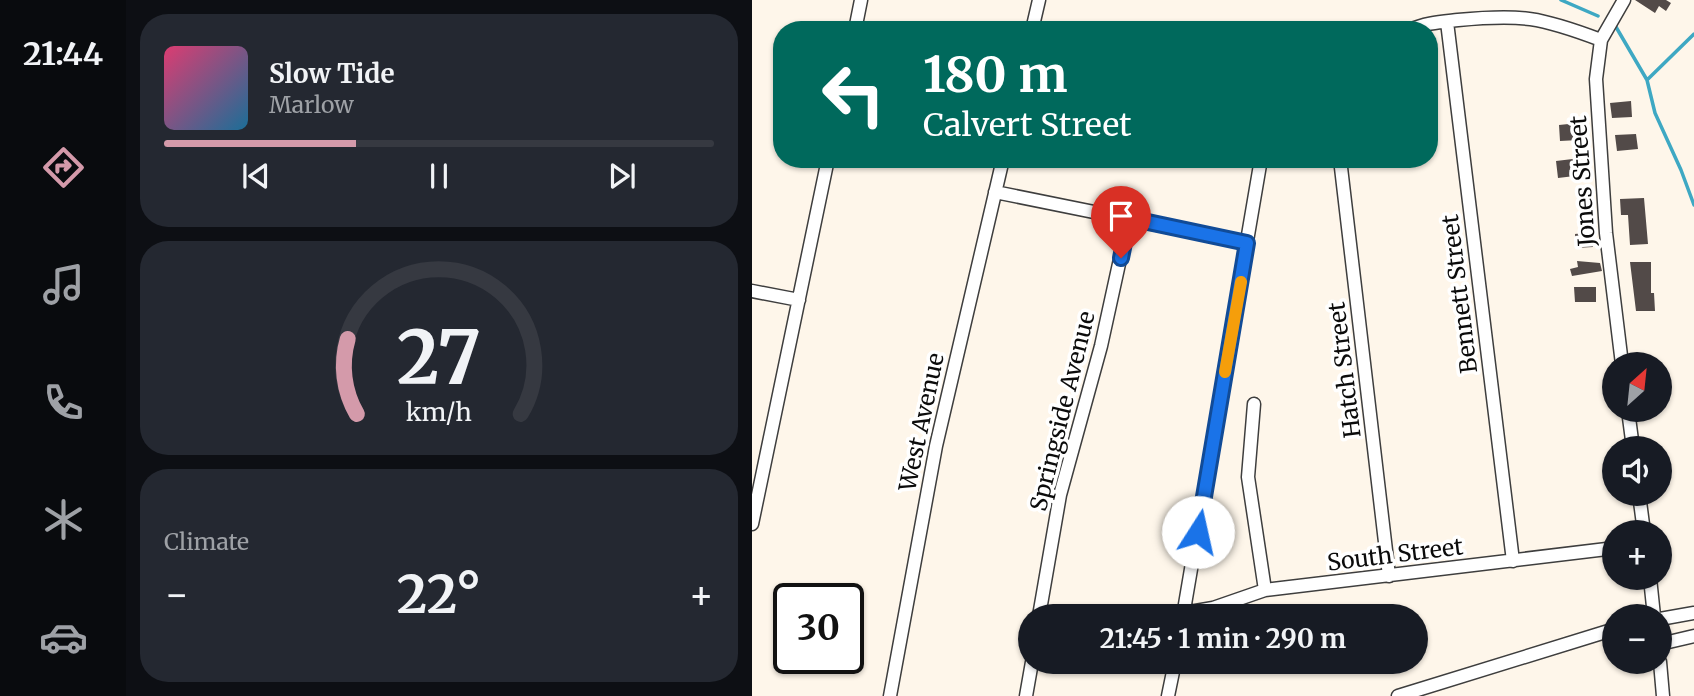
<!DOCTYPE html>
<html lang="en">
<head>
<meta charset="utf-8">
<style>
	body { margin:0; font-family:Merriweather,serif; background:#242831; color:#f1f3f6; height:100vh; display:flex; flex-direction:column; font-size:26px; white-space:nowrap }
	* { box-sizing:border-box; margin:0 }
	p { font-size:23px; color:#9ea1a6 }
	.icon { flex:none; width:38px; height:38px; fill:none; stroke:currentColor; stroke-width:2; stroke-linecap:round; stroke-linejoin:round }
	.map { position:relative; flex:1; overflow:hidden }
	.sheet { display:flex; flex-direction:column; gap:14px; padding:14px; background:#0d0f14; width:626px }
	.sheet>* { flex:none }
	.top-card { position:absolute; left:21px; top:21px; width:665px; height:147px; border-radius:28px; box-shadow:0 2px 5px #0004; background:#00695c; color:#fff; overflow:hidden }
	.needle { width:46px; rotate:27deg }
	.tools { position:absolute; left:850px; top:352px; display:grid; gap:14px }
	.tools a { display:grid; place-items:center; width:70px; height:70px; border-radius:50%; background:#171b24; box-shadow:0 2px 5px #0004; font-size:35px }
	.speed { position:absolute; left:21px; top:583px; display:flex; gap:14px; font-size:35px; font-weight:700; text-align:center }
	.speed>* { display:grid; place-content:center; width:91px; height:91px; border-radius:50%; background:#171b24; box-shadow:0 2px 5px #0004; line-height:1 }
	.speed .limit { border:4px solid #111; border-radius:10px; background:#fff; color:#111 }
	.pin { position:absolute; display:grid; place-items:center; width:60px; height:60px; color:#fff; margin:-72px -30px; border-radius:50% 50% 50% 0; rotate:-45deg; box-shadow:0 0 7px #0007 }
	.pin .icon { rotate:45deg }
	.me { position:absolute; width:77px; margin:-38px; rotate:10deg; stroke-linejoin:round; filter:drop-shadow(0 0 5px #0008) }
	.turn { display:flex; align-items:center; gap:24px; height:147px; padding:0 35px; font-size:32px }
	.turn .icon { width:91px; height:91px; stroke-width:2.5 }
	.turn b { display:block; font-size:49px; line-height:60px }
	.big { font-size:52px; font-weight:700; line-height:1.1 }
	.sheet .tile { flex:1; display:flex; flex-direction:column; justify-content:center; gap:10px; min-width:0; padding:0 24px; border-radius:28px; background:#242831 }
	.sheet .dial { align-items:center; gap:0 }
	.dial svg { height:182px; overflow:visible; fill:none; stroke:#363941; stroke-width:7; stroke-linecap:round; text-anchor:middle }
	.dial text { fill:#f1f3f6; stroke:none }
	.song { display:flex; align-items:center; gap:21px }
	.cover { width:84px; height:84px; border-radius:10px; background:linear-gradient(135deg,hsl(340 70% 55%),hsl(200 70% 35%)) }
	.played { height:7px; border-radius:4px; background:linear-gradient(90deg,#d49aaa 35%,#363941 35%) }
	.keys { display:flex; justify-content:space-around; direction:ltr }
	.heat { display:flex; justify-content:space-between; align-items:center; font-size:38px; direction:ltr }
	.trip { position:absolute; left:266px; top:604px; width:410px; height:70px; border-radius:35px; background:#171b24; box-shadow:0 2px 5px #0004; font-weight:700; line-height:70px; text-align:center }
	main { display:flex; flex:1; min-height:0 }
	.tabs { display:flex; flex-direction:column; width:126px; justify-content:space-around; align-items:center; background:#090b0e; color:#9ea1a6 }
	.tabs .icon { width:49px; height:49px }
	.tabs .on { color:#d49aaa }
	.tabs b { font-size:32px; color:#f1f3f6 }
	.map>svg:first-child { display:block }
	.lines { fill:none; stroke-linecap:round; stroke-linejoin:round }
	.stream { stroke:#3ea8c3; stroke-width:3.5 }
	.building { fill:#524a48 }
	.street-casing { stroke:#3e3e3e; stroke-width:15 }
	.street { stroke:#fff; stroke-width:12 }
	.route-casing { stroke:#114b97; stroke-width:18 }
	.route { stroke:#1a73e8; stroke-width:12 }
	.slow { stroke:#f59e0b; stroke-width:12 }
	.labels { text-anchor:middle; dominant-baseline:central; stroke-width:7; stroke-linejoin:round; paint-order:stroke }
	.street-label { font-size:23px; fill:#0b0b0b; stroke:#fff }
</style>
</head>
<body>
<main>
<nav class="tabs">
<b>21:44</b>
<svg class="icon on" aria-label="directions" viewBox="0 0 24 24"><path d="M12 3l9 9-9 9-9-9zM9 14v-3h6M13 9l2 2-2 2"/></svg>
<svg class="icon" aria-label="music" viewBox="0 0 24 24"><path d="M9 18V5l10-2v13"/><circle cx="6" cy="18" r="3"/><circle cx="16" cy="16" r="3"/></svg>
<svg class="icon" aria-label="phone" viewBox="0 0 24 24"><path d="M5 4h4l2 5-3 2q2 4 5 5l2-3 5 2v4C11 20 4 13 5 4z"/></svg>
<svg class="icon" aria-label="climate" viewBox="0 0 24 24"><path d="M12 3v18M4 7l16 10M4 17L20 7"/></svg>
<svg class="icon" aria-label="car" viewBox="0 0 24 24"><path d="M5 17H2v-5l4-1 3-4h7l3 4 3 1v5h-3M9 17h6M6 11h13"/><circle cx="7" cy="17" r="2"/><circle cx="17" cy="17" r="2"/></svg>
</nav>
<section class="sheet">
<div class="tile">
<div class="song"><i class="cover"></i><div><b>Slow Tide</b><p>Marlow</p></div></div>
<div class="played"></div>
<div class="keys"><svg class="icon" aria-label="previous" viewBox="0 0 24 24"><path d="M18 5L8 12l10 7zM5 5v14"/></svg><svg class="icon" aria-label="pause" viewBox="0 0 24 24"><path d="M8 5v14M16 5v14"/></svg><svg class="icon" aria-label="next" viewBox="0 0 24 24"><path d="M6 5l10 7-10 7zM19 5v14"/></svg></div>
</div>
<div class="tile dial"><svg viewBox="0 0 100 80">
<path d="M14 69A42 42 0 1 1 86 69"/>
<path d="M14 69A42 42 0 0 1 10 36" stroke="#d49aaa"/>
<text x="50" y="56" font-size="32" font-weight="700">27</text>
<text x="50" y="72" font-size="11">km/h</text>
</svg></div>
<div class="tile"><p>Climate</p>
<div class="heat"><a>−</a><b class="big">22°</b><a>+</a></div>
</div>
</section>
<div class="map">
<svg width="942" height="696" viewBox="0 0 942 696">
	<rect width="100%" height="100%" fill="#fef6ea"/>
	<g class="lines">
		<path class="stream" d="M809 0 846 16
			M864 27 895 80 903 113 929 170 942 205
			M895 80 942 34"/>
	</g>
	<path class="building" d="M883 0H914L919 3 914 11 907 6 903 13Z
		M879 101 880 117 860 118 858 103Z
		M826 123 827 140 808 141 807 125Z
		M884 134 886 149 865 151 863 135Z
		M829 158 831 175 806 178 804 161Z
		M892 198 896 244 878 245 876 215H869L868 199Z
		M839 232 841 247 824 248 823 234Z
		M825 261 848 263 850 271 820 276 818 269 826 267Z
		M878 262H899V293H902L903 311H884Z
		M822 287H844V302H823Z"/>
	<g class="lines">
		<defs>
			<path id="street" d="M695 22 761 561
				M103 30 109 0
				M280 30 287 0
				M658 30C673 23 689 22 706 20 770 14 788 17 849 40
				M588 159 637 576
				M243 192 495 243
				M0 291 47 300
				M870 364 854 233 844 79 849 40 872 0
				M502 404 496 477 513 590
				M876 410 881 448
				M887 494 892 532
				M0 524 76 159
				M898 578 902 616
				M432 613 461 608 513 590 863 548
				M287 616 308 495 349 346 377 218
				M431 616 509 159
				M908 619 942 613
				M908 644 942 636
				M908 662 911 696
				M138 696 184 446 251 159
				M274 696 280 662
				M416 696 423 662
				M646 696 863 629"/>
		</defs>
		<use href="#street" class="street-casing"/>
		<use href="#street" class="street"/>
	</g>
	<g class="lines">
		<defs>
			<path id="route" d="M369 258 377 218 495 243 446 532"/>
		</defs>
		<use href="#route" class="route-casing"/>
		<use href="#route" class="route"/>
		<path class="slow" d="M473 372 489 282"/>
	</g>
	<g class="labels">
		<g class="street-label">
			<text transform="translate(830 181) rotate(-94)">Jones Street</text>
			<text transform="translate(707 294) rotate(-97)">Bennett Street</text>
			<text transform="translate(592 370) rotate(-97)">Hatch Street</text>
			<text transform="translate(310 411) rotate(-76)">Springside Avenue</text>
			<text transform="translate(169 422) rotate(-78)">West Avenue</text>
			<text transform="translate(643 554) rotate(-7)">South Street</text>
		</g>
	</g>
</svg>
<div class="tools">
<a><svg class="needle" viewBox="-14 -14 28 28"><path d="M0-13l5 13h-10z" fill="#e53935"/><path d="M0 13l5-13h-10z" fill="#9ea1a6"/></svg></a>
<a><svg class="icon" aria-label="sound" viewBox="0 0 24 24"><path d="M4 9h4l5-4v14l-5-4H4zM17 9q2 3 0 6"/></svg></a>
<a>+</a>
<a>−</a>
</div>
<div class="speed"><div class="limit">30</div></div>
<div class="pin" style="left:369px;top:258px;background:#d93025"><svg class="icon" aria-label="arrive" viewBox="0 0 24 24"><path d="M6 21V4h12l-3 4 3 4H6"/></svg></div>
<svg class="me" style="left:446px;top:532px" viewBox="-20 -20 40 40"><circle r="19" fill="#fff"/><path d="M0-13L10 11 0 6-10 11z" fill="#1a73e8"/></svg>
<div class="trip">21:45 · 1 min · 290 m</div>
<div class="top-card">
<div class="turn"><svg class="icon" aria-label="left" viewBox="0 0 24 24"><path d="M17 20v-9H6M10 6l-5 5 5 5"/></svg><div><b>180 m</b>Calvert Street</div></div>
</div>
</div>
</main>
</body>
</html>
